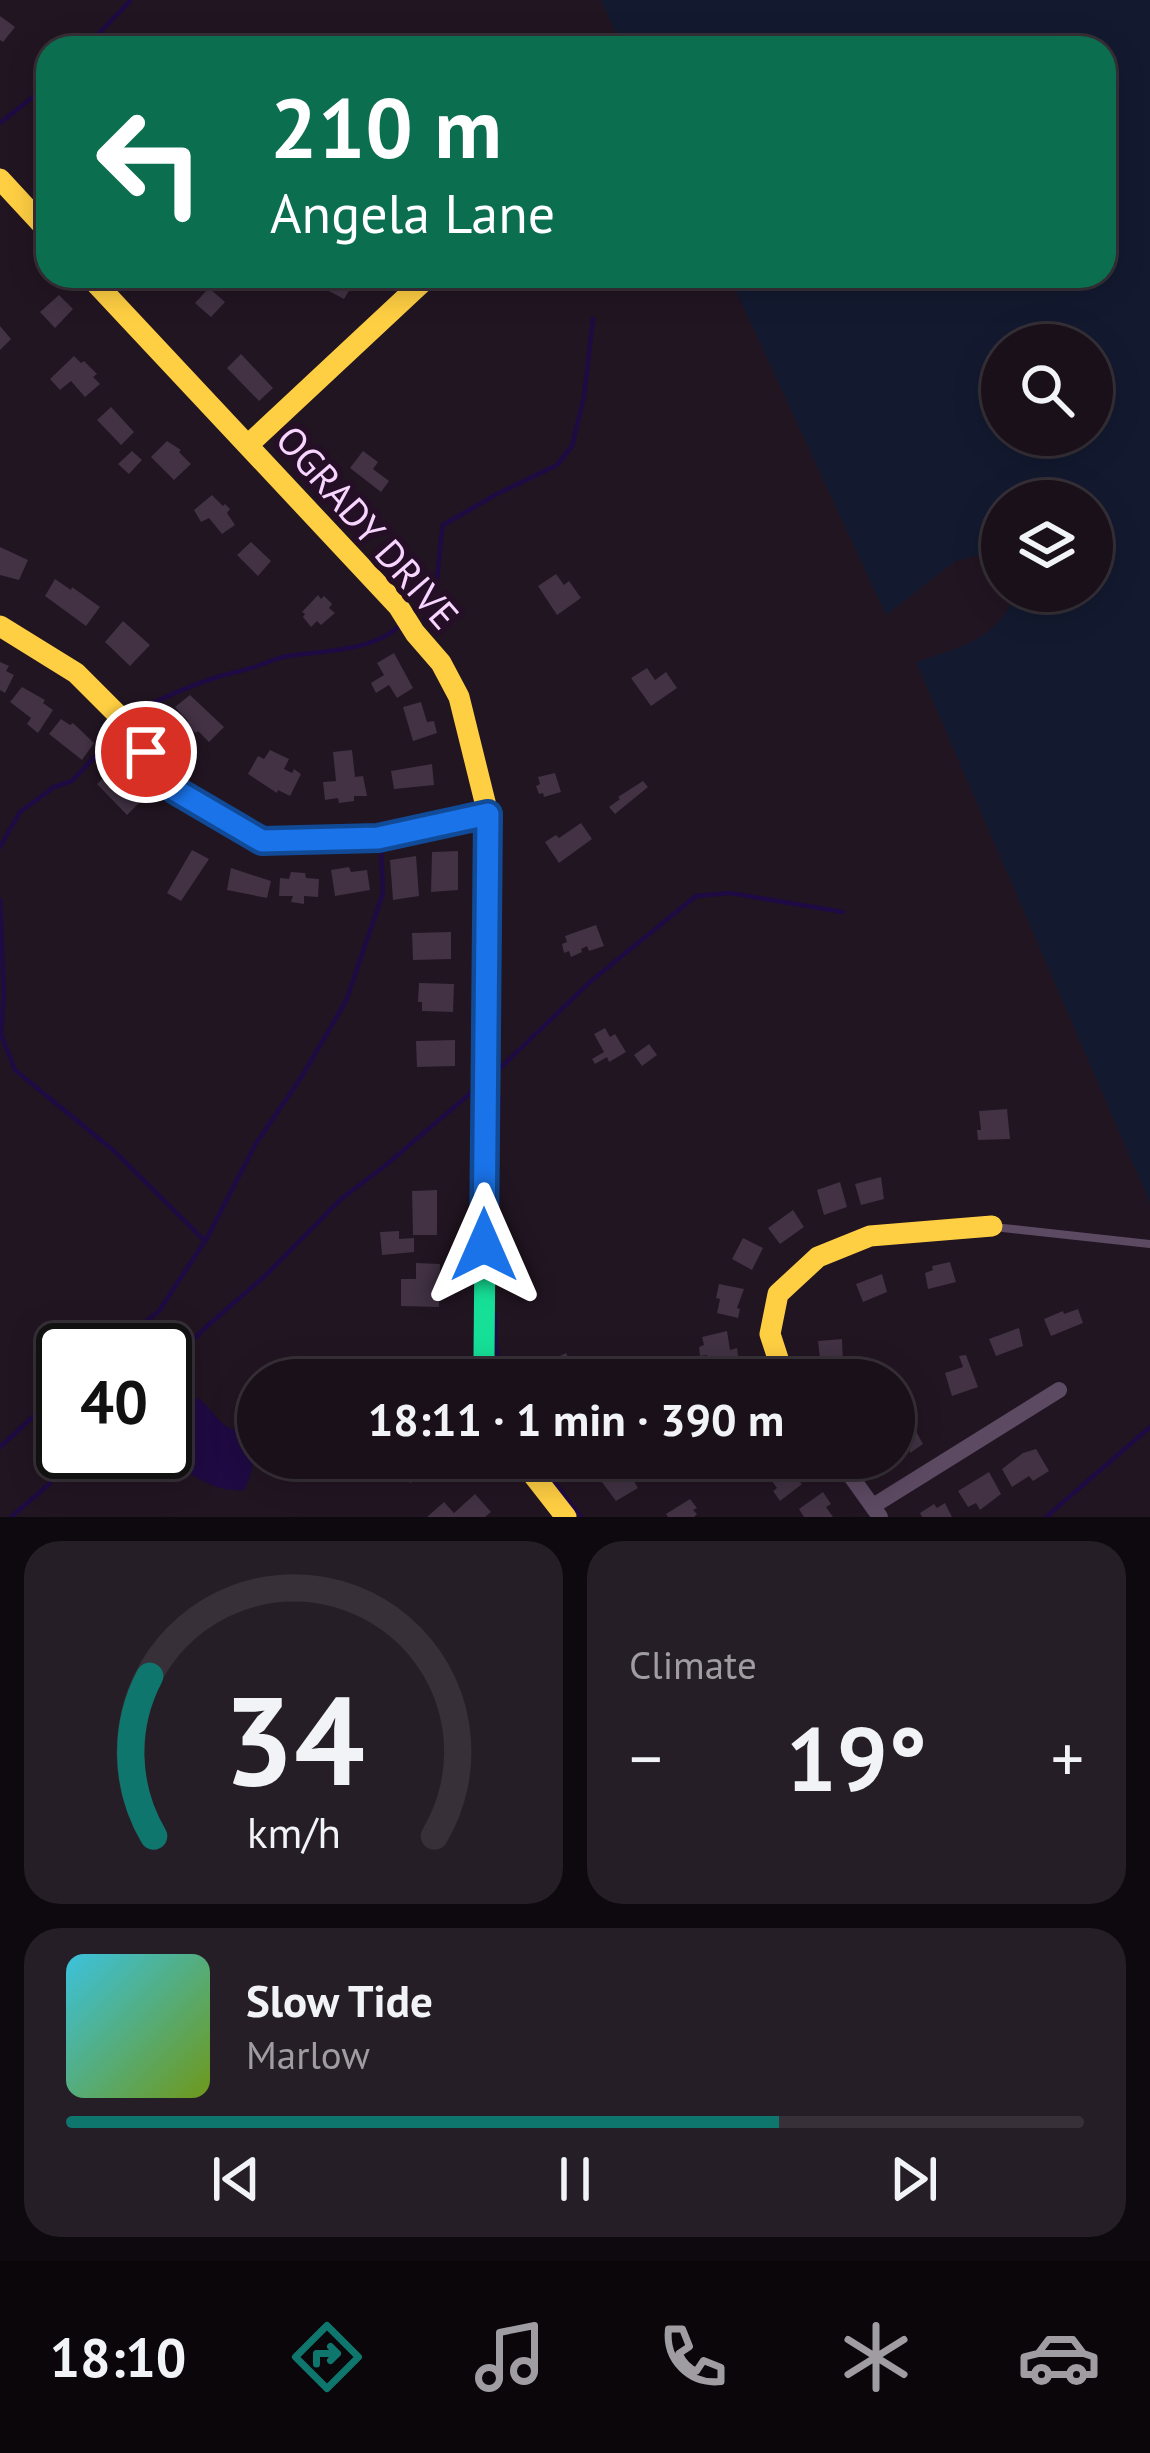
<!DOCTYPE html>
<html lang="en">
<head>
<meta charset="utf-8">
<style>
	body { margin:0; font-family:"PT Sans",sans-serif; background:#261e26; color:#f1f3f6; height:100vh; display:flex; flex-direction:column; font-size:45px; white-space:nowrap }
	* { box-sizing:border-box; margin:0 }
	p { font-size:39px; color:#9f9da2 }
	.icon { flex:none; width:66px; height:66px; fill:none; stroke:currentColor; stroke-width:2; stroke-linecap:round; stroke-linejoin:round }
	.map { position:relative; height:1517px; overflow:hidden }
	.side { display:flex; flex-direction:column; gap:24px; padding:24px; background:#0e090e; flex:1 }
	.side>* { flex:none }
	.guide { position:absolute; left:36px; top:36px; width:1080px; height:252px; border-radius:36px; box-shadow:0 6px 30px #0003,0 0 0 3px #373038; background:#0b6e4f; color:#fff; overflow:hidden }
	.controls { position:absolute; left:981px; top:324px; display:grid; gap:24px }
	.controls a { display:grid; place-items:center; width:132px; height:132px; border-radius:50%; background:#191019; box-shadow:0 6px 30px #0003,0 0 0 3px #373038; font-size:60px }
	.speed { position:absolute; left:36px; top:1323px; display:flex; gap:24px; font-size:60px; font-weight:700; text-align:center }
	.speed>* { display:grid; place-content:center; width:156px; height:156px; border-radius:50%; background:#191019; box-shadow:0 6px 30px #0003,0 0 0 3px #373038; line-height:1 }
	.speed .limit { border:6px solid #111; border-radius:18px; background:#fff; color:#111 }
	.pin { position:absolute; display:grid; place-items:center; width:102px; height:102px; color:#fff; margin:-51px; border:6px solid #fff; border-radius:50%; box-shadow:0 3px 12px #0007 }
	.me { position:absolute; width:132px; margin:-66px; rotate:0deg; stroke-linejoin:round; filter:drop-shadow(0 0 9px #0008) }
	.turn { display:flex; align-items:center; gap:42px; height:252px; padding:0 36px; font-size:54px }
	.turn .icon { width:156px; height:156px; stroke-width:2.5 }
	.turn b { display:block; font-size:84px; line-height:102px }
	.big { font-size:90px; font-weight:600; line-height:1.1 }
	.side .card { flex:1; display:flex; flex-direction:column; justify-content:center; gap:18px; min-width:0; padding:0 42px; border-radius:36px; background:#261e26 }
	.side .dial { align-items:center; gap:0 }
	.dial svg { height:312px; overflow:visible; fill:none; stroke:#373038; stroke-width:7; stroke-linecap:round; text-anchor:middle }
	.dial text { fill:#f1f3f6; stroke:none }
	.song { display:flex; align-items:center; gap:36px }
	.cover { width:144px; height:144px; border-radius:18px; background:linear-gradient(135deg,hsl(190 70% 55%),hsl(80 70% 35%)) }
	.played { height:12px; border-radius:6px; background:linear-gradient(90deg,#0f766e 70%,#373038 70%) }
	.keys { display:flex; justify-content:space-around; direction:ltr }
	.heat { display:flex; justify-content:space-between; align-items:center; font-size:66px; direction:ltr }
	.side .tiles { flex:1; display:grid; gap:24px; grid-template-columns:1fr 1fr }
	.card:last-child { grid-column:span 2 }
	.trip { position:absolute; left:237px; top:1359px; width:678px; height:120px; border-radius:60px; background:#191019; box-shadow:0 6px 30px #0003,0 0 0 3px #373038; font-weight:600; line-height:120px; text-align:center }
	.dock { display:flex; height:192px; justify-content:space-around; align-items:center; background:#0a060a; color:#9f9da2 }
	.dock .icon { width:84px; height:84px }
	.dock .on { color:#0f766e }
	.dock b { font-size:54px; color:#f1f3f6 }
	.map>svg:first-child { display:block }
	.green { fill:#131a30; fill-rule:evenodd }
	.water { fill:#1f0a43 }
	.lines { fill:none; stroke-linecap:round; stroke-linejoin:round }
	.stream { stroke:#1f0a43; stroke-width:4.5 }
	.building { fill:#423244 }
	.lane { stroke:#5c4962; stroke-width:8 }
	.street { stroke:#5c4962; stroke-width:16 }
	.fast { stroke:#16e098; stroke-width:21 }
	.slow { stroke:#ffcf43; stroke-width:21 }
	.route-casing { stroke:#114b97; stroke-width:30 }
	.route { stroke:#1a73e8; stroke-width:21 }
	.labels { text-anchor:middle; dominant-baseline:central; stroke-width:12; stroke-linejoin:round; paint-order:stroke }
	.street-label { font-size:39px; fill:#f8d5ff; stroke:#250f27 }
</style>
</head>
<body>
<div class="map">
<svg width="1150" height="1517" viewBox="0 0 1150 1517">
	<rect width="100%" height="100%" fill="#211521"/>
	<path class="green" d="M601 0H1150V1203L916 662C961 647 999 639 1017 591H1092V501H1002V558L981 554 954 562 886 615 729 276H1104V48H623ZM1002 345H1092V435H1002Z"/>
	<path class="water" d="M197 1398C209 1404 214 1418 226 1426 231 1430 239 1429 245 1433 260 1443 252 1477 244 1490 213 1493 186 1472 163 1453L165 1452V1410Z"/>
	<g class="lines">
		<path class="stream" d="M85 48 131 0
			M0 123 48 85
			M416 612C421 607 427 603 431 597 440 583 439 544 443 525L497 494 557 465 572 446 584 397 593 319
			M135 712C160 699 187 687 214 678 226 674 239 672 251 668 263 665 275 658 288 656 321 651 371 651 397 628
			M0 847 20 812 54 787 72 781 117 733
			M0 900 4 994 1 1034 15 1070 113 1150 205 1241 159 1311 110 1350
			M496 1072 591 981 696 896 730 893 843 912
			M495 1217 499 1097
			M206 1240 255 1145 302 1076 346 1001 383 893 381 846
			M495 1313 496 1347 504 1380
			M165 1368 205 1328 266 1275 341 1199 386 1165 473 1091
			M0 1447 63 1389
			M536 1458 581 1517
			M11 1517 48 1485 78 1452
			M1046 1517 1150 1427"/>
	</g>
	<path class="building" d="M0 16 15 27 3 42 0 40Z
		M335 276H358L344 299 327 290Z
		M209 288 225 302 211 317 195 303Z
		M59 295 73 309 55 328 40 312Z
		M0 326 11 339 0 350Z
		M241 354 273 388 259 401 227 368Z
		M74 356 81 363 84 361 97 374 93 377 100 384 85 397 71 381 60 390 50 379Z
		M111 407 134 432 121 445 97 420Z
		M167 441 181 450 179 452 191 464 174 480 151 457Z
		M132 451 142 460 129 474 118 464Z
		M363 451 378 462 373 469 389 481 381 492 350 468Z
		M212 495 223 506 225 504 230 509 227 513 235 525 222 534 209 518 201 522 194 510Z
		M251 542 271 561 258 576 237 555Z
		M0 547 28 560 19 580 0 575Z
		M556 574 564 585 569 581 581 598 557 615 538 586Z
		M55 579 71 590 72 587 100 607 86 626 45 596Z
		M318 595 321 599 324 596 332 604 329 608 335 613 321 625 317 621 311 627 303 617 305 614 302 612Z
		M123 621 150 645 130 666 105 642Z
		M394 653 413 688 397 698 389 685 376 693 371 683 384 675 377 663Z
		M0 662 9 666 6 671 14 675 5 693 0 690Z
		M647 668 655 680 666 672 677 688 651 706 631 678Z
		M22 687 45 700 43 703 53 710 38 733 27 724 31 718 10 702Z
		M190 695 224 727 209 742 198 731 196 733 185 723 188 721 175 707Z
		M421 702 427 722 434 721 437 733 413 741 403 707Z
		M61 719 70 725 73 723 94 743 82 760 49 734Z
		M270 750 289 759 284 769 292 773 294 769 301 774 290 796 278 790 277 793 248 774 258 756 264 759Z
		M352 750 355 777 363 776 367 796H354V801L339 803 338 798 325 800 323 782 336 781 333 752Z
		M432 764 434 785 394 789 391 771Z
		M111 770 141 801 127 815 97 784Z
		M555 773 561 792 544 797 543 793 539 794 536 786 540 784 538 777Z
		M643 781 648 787 615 814 609 807 620 799 618 797Z
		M581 823 592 839 559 863 545 842 556 835 559 838Z
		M192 850 209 859 181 901 167 893Z
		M458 851V890L431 892 432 852Z
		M416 856 419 896 393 900 390 860Z
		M349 867 351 872 367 870 370 890 335 896 331 870Z
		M231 868 271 881 267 898 227 890Z
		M291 872 305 873 306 878 319 879 318 897 304 896V904L291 902 293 896H279L280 878 289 879Z
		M596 925 604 946 589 951 587 946 581 949 582 952 571 957 569 951 564 953 562 944 567 942 565 936Z
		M451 932V959L413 960 412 933Z
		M419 983 454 984 453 1012 422 1011V1002H418Z
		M605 1028 610 1037 615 1034 626 1052 609 1062 607 1057 595 1064 592 1059 604 1052 594 1034Z
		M455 1040V1066L417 1067 416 1041Z
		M649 1044 657 1055 642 1066 634 1055Z
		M1007 1109 1010 1139 978 1140 977 1130H981L979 1111Z
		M881 1177 884 1199 861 1205 855 1184Z
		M840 1182 847 1207 824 1215 817 1190Z
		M437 1190V1235H413L412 1191Z
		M793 1210 804 1227 780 1244 768 1228Z
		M399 1231V1239L414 1238V1252L382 1255 380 1232Z
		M743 1238 763 1248 752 1270 732 1259Z
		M950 1262 956 1282 928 1289 925 1273 933 1270 932 1266Z
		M416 1263 440 1264 439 1307 401 1306V1279H416Z
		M882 1274 887 1292 863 1302 856 1284Z
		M719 1284 744 1289 737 1308 740 1309 738 1318 717 1313 720 1299 716 1298Z
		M1078 1309 1083 1323 1051 1336 1044 1319 1063 1311 1064 1314Z
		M1019 1328 1023 1346 996 1356 989 1339Z
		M727 1331 730 1350 737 1348 739 1363 711 1369 707 1355 700 1356 699 1347 704 1345 702 1337Z
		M842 1339 843 1366 821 1367 818 1341Z
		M566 1353 577 1376 562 1380 552 1360Z
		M966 1355 978 1387 952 1396 945 1373 963 1367 959 1356Z
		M907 1415 923 1444 910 1453 909 1447 894 1458V1425Z
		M1036 1449 1049 1471 1033 1481 1029 1476 1012 1487 1002 1469 1023 1453Z
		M406 1458H422L430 1473 410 1483 407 1477 401 1480 394 1466Z
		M628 1458H644L653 1473 638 1482 635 1476 632 1478 638 1488 616 1501 599 1478 617 1466 622 1472 629 1467 625 1460Z
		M783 1458H795L802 1466 797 1470 802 1478 799 1481 802 1484 780 1501 773 1491 777 1488 765 1471Z
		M989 1472 1001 1494 980 1510 976 1503 968 1507 958 1491Z
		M823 1492 831 1504 826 1507 833 1517H804L799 1509Z
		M475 1494 491 1512 485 1517H427L444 1502 454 1513Z
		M690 1499 697 1508 693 1510 697 1514 694 1517H668L666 1514Z
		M945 1503 952 1517H922L920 1513 934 1504 937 1508Z"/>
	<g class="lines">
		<path class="lane" d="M994 1227 1150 1244"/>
		<path class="street" d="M838 1458 880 1517
			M873 1506 1059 1390"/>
		<path class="fast" d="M487 1006 484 1358 492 1380"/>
		<path class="slow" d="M0 179 48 231
			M89 276 398 606 415 633 441 663 459 697 488 814 487 1006
			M248 445 429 276
			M0 626 76 673 117 714 175 790 262 841 378 839 488 814
			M785 1380 770 1334 778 1294 818 1257 870 1236 992 1226
			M520 1458 566 1517"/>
	</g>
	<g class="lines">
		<defs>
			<path id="route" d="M146 752 175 790 262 841 378 838 488 814 484 1245"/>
		</defs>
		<use href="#route" class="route-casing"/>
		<use href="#route" class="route"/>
	</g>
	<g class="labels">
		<g class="street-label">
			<text transform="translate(368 527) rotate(49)">OGRADY DRIVE</text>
		</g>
	</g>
</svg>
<div class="controls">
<a><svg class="icon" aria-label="search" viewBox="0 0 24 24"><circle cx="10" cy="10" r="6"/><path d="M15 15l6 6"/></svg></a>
<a><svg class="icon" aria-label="layers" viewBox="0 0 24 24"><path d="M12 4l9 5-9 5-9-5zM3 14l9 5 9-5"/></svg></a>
</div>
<div class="speed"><div class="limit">40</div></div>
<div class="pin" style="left:146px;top:752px;background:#d93025"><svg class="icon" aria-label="arrive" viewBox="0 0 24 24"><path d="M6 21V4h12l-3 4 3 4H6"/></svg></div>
<svg class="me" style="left:484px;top:1245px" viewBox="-20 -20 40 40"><path d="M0-17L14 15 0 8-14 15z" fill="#1a73e8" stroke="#fff" stroke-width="4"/></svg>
<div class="trip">18:11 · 1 min · 390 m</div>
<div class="guide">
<div class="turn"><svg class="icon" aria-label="left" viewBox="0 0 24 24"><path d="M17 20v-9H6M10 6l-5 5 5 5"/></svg><div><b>210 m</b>Angela Lane</div></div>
</div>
</div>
<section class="side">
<div class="tiles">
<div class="card dial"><svg viewBox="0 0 100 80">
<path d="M14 69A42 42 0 1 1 86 69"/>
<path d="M14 69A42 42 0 0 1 13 28" stroke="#0f766e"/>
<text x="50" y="56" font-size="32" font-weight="700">34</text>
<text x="50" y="72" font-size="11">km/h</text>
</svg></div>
<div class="card"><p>Climate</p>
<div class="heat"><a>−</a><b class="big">19°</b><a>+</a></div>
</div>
<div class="card">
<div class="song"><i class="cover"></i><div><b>Slow Tide</b><p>Marlow</p></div></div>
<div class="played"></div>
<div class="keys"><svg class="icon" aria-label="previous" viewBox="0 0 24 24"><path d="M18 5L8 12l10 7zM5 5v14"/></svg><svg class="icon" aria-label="pause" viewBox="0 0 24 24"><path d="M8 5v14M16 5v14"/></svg><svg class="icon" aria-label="next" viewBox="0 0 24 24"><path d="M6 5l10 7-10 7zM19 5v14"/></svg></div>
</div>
</div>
</section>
<nav class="dock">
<b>18:10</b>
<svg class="icon on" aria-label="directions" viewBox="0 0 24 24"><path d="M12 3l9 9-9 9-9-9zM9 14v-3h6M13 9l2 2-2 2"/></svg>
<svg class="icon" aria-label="music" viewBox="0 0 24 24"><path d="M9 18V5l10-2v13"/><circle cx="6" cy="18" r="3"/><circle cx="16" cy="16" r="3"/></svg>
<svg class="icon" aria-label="phone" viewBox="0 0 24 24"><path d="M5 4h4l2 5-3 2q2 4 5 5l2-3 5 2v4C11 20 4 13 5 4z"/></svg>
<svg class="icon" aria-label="climate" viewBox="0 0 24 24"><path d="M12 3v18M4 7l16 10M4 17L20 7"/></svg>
<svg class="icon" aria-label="car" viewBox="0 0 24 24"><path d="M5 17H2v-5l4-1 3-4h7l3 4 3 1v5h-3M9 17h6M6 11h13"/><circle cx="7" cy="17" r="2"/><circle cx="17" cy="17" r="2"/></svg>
</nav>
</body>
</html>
